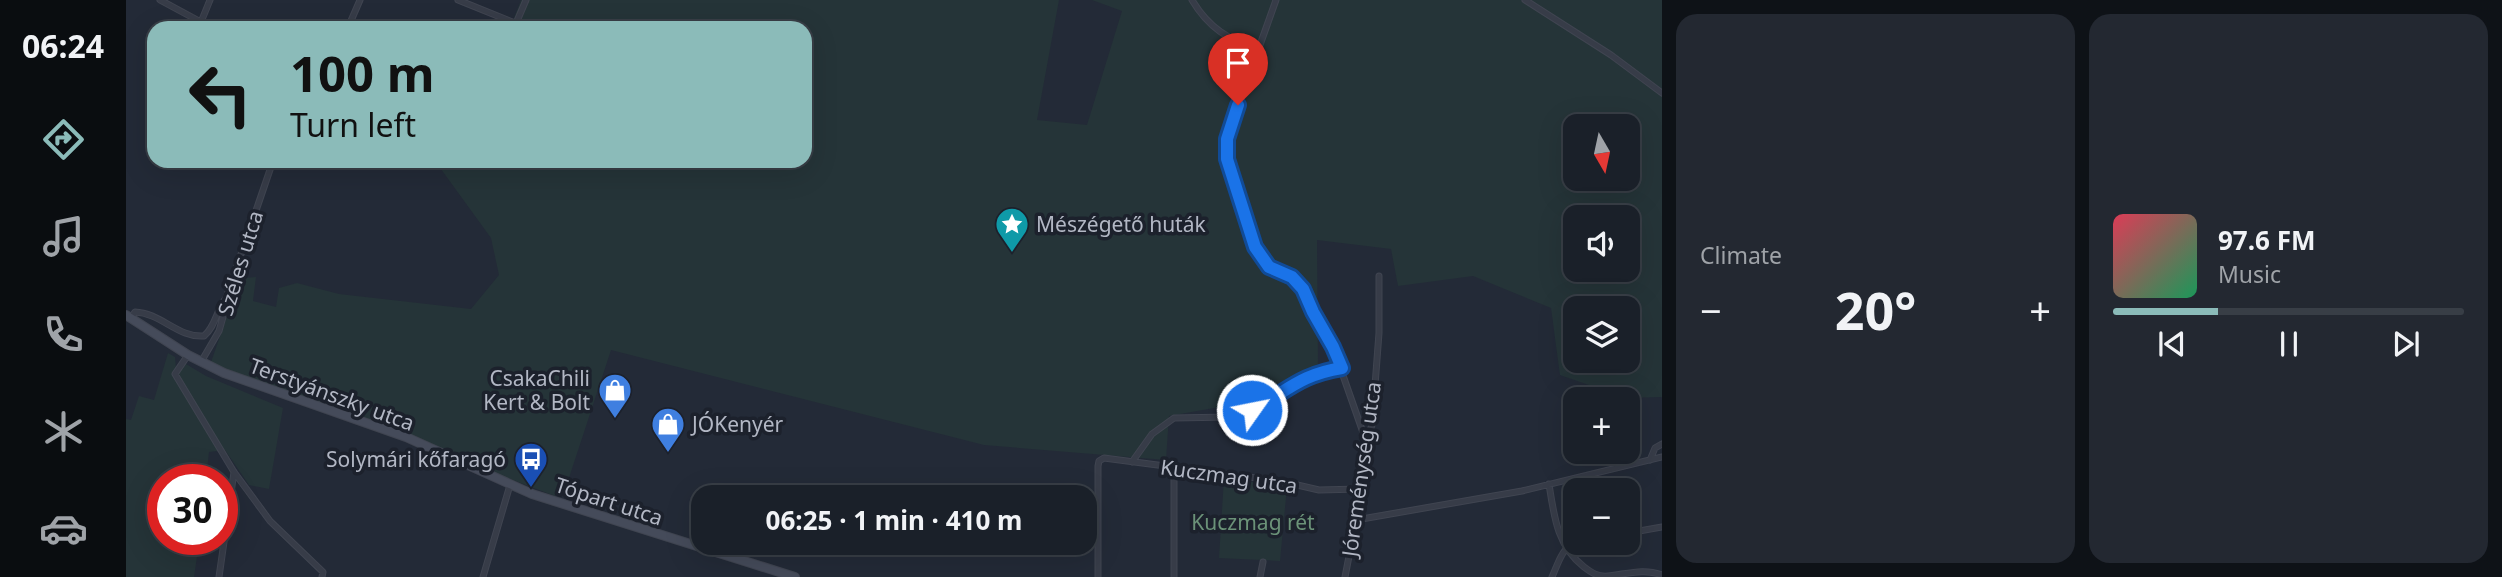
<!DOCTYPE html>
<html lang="en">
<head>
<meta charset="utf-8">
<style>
	body { margin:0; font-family:"Noto Sans",sans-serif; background:#232831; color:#f1f3f6; height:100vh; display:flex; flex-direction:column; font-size:26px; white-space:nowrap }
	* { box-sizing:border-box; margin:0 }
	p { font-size:23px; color:#9fa3a8 }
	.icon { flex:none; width:38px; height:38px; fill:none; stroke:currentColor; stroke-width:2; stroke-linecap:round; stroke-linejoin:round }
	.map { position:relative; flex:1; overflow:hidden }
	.details { display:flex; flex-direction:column; gap:14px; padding:14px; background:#0e1217; width:840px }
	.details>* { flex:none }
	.top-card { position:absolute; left:21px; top:21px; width:665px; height:147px; border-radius:21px; box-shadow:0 7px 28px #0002,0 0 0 2px #383e46; background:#8bbbb9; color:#111; overflow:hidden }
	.needle { width:46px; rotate:171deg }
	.controls { position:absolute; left:1437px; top:114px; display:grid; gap:14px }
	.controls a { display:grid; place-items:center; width:77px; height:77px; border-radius:14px; background:#1a2029; box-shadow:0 7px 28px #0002,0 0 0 2px #383e46; font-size:35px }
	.speed { position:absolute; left:21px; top:464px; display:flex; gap:14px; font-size:35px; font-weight:700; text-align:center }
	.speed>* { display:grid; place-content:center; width:91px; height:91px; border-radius:50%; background:#1a2029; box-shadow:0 7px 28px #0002,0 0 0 2px #383e46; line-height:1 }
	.speed .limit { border:10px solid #d22; background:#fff; color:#111 }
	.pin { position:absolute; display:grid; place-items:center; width:60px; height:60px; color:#fff; margin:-72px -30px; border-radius:50% 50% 50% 0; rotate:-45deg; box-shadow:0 0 7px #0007 }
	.pin .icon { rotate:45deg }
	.me { position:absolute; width:77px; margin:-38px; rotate:57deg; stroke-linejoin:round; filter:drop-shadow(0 0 5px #0008) }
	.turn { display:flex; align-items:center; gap:24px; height:147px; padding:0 28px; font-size:32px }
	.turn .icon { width:91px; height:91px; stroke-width:2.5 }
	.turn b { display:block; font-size:49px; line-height:60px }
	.big { font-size:52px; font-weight:700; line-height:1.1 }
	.details .tile { flex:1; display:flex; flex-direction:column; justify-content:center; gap:10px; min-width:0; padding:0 24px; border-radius:21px; background:#232831 }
	.song { display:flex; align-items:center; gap:21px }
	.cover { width:84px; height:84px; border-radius:10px; background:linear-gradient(135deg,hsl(350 70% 55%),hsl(150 70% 35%)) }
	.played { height:7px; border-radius:4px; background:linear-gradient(90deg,#8bbbb9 30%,#383e46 30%) }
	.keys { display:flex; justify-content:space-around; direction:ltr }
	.heat { display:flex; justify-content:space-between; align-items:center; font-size:38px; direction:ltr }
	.details .tiles { flex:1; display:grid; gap:14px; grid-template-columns:repeat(2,1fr) }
	.trip { position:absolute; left:565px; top:485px; width:406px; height:70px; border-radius:21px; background:#1a2029; box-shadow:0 7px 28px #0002,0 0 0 2px #383e46; font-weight:700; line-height:70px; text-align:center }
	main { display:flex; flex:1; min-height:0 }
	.tab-bar { display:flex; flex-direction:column; width:126px; justify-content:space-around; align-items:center; background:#0a0d10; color:#9fa3a8 }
	.tab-bar .icon { width:49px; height:49px }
	.tab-bar .selected { color:#8bbbb9 }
	.tab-bar b { font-size:32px; color:#f1f3f6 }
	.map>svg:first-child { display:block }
	.green { fill:#253438; fill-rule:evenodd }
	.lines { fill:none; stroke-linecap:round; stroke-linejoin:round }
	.street-casing { stroke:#404551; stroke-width:7 }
	.secondary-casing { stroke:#404551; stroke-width:10 }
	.street { stroke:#373c48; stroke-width:5 }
	.secondary { stroke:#454b5a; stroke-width:8 }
	.route-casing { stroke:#114b97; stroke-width:18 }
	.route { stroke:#1a73e8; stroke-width:12 }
	.labels { text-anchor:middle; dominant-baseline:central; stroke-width:7; stroke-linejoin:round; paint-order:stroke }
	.poi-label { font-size:21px; fill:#b2b7c4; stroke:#1c212c; text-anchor:start }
	.street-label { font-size:21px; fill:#b2b7c4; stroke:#1c212c }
	.park-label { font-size:21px; fill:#6b9278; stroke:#1c212c }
</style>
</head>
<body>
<main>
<nav class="tab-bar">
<b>06:24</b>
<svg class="icon selected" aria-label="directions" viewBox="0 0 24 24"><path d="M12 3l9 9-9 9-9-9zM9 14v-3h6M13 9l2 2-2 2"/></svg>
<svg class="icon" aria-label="music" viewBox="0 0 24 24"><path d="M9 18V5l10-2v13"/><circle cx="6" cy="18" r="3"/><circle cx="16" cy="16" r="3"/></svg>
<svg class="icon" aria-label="phone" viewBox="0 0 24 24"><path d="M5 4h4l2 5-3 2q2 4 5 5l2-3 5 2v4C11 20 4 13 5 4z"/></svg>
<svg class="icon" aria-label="climate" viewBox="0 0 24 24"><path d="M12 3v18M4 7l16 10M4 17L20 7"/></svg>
<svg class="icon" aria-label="car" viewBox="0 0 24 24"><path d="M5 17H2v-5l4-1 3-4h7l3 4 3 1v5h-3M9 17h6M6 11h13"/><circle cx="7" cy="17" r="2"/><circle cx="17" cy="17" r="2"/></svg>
</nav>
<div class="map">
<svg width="1536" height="577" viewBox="0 0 1536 577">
	<rect width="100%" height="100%" fill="#232a37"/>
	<path class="green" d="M395 0H933L911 120 961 125 996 11 966 0H1536V397L1500 398 1434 375 1425 308 1347 276 1272 286 1265 249 1191 240 1192 364 1116 403 1043 416 1040 460 858 445 485 350 439 490 429 496 84 365 99 322 109 279 130 277 127 301 150 307 153 288 171 283 213 294 345 309 373 275 365 238 312 165V161H679V28H384ZM1449 126H1502V178H1449ZM1449 217H1502V270H1449ZM1449 308H1502V360H1449Z
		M42 353 49 357 50 370 60 364 80 376 157 408 143 489 123 485 99 450 83 452 80 479 37 480V539H50L48 548 72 550 68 577H0V419L5 420 13 396 28 400Z
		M1098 478 1161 487 1154 561 1093 558Z"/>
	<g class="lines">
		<defs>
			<path id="street" d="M34 0 86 28
				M332 0 389 23
				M1066 0C1082 27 1103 41 1133 49
				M1150 0 1104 129 1101 140V159L1129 247 1143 267 1166 277 1176 289 1187 312 1207 347 1240 441
				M1399 0 1485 55 1536 93
				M75 22 84 0
				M224 23 234 0
				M388 28 400 0
				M5 318 9 312C35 313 52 338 78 336 90 326 90 310 100 298
				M62 355 49 374 108 472 144 521 197 572 196 577
				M75 362 93 331 99 310 100 298 147 161
				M1524 460 1529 448 1536 444
				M1006 462 1026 434 1048 418 1104 417 1121 413 1166 384 1192 372 1215 368
				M1423 484C1428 516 1431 546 1458 567 1466 573 1472 577 1482 576 1501 574 1518 568 1536 575
				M1230 520 1396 491 1536 457
				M1502 533 1536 527
				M93 577 108 472
				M357 577 384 485
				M972 577V466L973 461 978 458 1154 481 1193 490 1234 489
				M1048 577V468
				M1134 577 1137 562
				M1219 577 1230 520 1240 441 1246 425 1253 333V276
				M1426 577C1432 564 1436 547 1450 542"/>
			<path id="secondary" d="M0 315 62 355 98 373 280 437 406 494 669 577"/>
		</defs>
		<use href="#street" class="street-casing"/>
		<use href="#secondary" class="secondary-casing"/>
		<use href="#street" class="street"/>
		<use href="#secondary" class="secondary"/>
	</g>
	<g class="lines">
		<defs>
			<path id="route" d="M1112 105 1101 139V159L1129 247 1143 267 1166 277 1177 289 1187 312 1207 347 1216 368C1173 375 1162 391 1126 410"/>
		</defs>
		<use href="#route" class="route-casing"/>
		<use href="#route" class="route"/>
	</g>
	<defs>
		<symbol id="sight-pin" viewBox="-11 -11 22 30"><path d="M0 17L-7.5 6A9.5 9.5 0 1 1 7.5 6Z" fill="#0f9aa8" stroke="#1c212c"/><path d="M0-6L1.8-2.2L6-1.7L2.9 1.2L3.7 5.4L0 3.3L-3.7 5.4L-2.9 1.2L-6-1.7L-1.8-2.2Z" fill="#fff"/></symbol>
		<symbol id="shop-pin" viewBox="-11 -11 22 30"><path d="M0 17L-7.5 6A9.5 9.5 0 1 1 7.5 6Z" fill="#3f7fe0" stroke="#1c212c"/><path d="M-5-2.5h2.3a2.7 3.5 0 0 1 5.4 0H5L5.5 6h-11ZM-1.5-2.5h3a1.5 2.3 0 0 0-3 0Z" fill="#fff"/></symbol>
		<symbol id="bus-pin" viewBox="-11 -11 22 30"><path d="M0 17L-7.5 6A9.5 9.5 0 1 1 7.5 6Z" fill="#1a4fb4" stroke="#1c212c"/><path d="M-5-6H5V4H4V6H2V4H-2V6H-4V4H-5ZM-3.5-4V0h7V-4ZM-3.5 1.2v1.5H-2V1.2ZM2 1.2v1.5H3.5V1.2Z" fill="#fff"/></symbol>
	</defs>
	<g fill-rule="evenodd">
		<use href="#sight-pin" x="867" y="205" width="38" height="52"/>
		<use href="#shop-pin" x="470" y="371" width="38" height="52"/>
		<use href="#shop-pin" x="523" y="405" width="38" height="52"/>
		<use href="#bus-pin" x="386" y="440" width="38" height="52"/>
	</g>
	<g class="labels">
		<g class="poi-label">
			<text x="910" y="224">Mészégető huták</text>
			<text x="464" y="378" text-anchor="end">CsakaChili<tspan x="464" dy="24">Kert &amp; Bolt</tspan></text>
			<text x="566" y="424">JÓKenyér</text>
			<text x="380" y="459" text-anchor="end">Solymári kőfaragó</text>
		</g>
		<g class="street-label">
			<text transform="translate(114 263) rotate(-73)">Széles utca</text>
			<text transform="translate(206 394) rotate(20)">Terstyánszky utca</text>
			<text transform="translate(1235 469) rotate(-82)">Jóreménység utca</text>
			<text transform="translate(1103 476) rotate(8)">Kuczmag utca</text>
			<text transform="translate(483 501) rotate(18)">Tópart utca</text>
		</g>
		<g class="park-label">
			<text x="1127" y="522">Kuczmag rét</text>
		</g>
	</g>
</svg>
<div class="controls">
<a><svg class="needle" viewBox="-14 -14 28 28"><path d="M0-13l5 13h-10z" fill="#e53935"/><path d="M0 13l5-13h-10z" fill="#9fa3a8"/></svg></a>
<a><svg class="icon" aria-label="sound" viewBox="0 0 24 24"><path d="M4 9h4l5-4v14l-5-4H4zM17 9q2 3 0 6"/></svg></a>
<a><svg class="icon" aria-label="layers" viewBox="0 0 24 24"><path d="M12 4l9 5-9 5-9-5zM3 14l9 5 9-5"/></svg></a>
<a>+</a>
<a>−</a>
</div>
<div class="speed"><div class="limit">30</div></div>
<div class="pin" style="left:1112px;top:105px;background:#d93025"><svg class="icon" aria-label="arrive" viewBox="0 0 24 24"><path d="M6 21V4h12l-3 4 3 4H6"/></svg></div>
<svg class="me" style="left:1126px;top:410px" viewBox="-20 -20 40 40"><circle r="17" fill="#1a73e8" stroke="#fff" stroke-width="3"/><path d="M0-11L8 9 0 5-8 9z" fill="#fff"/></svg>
<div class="trip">06:25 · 1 min · 410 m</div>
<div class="top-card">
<div class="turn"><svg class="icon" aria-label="left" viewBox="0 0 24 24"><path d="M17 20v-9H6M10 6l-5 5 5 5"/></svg><div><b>100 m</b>Turn left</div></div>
</div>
</div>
<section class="details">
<div class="tiles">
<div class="tile"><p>Climate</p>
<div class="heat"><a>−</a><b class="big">20°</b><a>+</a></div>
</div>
<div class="tile">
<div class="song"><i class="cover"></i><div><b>97.6 FM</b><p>Music</p></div></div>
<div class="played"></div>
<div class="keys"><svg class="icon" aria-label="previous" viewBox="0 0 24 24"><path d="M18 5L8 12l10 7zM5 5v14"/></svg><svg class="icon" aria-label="pause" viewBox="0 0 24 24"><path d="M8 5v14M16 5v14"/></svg><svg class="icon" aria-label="next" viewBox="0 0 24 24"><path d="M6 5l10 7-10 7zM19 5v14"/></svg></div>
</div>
</div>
</section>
</main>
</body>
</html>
